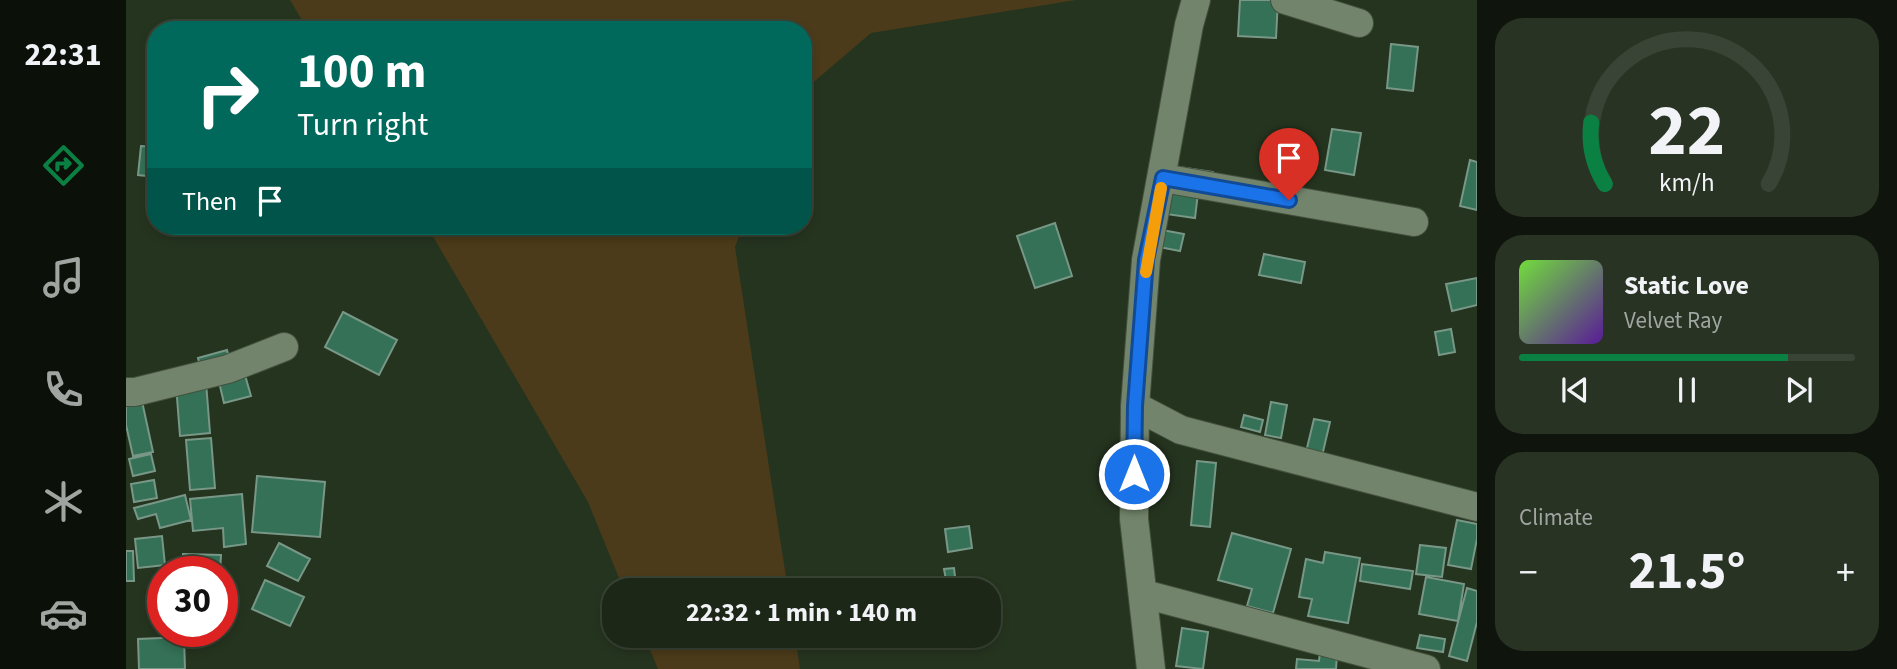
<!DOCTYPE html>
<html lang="en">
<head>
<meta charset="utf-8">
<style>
	body { margin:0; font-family:"Source Sans 3",sans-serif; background:#293324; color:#f1f3f6; height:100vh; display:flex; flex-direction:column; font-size:26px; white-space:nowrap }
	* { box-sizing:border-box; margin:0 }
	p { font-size:23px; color:#a0a5a1 }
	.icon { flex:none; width:38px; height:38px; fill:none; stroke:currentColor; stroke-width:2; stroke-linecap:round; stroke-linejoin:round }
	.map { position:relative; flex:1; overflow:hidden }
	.side { display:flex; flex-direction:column; gap:18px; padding:18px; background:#0f150d; width:420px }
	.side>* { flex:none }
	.hud { position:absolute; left:21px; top:21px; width:665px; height:214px; border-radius:28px; box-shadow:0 4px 10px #0003,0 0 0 2px #3a4436; background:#00695c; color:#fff; overflow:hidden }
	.speed { position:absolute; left:21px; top:556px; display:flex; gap:14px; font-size:35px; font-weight:700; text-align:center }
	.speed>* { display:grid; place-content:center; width:91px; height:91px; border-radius:50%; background:#1c2717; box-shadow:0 4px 10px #0003,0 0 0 2px #3a4436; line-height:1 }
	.speed .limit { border:10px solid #d22; background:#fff; color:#111 }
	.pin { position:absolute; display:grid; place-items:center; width:60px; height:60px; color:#fff; margin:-72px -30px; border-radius:50% 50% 50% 0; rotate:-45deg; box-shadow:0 0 7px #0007 }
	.pin .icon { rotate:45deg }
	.me { position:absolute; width:77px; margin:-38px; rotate:0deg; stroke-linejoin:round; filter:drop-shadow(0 0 5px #0008) }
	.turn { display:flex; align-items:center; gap:24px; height:147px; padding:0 35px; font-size:32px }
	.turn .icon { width:91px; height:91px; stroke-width:2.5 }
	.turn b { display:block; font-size:49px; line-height:60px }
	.then { display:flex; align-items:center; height:66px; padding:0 35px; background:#0003; gap:14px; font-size:26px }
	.big { font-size:52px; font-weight:700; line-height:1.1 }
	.side .widget { flex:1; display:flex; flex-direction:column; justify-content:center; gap:10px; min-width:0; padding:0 24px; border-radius:28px; background:#293324 }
	.side .dial { align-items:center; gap:0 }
	.dial svg { height:182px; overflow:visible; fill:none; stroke:#3a4436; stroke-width:7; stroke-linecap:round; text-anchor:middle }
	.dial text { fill:#f1f3f6; stroke:none }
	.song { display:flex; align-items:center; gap:21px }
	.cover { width:84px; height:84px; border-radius:10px; background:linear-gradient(135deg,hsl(100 70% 55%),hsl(270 70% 35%)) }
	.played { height:7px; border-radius:4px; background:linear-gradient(90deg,#0b8043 80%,#3a4436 80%) }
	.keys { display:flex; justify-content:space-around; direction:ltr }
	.heat { display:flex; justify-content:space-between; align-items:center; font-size:38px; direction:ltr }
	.trip { position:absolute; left:476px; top:578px; width:399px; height:70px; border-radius:28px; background:#1c2717; box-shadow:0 4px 10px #0003,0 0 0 2px #3a4436; font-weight:700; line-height:70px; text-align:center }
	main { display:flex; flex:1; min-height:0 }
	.menu { display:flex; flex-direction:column; width:126px; justify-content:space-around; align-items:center; background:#0b1009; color:#a0a5a1 }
	.menu .icon { width:49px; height:49px }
	.menu .current { color:#0b8043 }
	.menu b { font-size:32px; color:#f1f3f6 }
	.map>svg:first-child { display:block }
	.green { fill:#4c3b1a }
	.building { fill:#347156; stroke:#789787; stroke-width:2 }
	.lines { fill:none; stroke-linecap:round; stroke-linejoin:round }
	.minor-casing { stroke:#43503d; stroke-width:30 }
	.minor { stroke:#72846b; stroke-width:28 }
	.route-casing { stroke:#114b97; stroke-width:18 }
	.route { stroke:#1a73e8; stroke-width:12 }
	.slow { stroke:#f59e0b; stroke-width:12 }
</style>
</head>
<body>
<main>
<nav class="menu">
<b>22:31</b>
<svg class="icon current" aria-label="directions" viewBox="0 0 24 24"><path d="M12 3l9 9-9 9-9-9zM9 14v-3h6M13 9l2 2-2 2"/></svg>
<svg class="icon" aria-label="music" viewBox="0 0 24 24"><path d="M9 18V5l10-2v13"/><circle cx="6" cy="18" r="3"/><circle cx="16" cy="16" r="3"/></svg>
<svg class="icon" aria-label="phone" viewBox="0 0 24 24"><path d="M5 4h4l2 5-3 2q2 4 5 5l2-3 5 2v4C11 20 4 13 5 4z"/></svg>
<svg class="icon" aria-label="climate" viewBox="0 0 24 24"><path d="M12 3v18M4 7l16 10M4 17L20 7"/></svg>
<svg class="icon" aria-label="car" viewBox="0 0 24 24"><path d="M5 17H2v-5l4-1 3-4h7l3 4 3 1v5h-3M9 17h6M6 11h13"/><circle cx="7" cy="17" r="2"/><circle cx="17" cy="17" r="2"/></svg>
</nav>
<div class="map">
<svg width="1351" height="669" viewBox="0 0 1351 669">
	<rect width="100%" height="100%" fill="#25341f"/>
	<path class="green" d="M164 0H950L745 33 677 91V30H182Z
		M301 226H617L609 247 662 590H498L462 502Z
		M518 635H669L674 669H532Z"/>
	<path class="building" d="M1114 0H1152L1150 38 1112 36Z
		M1265 44 1292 47 1287 91 1261 88Z
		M1206 129 1235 133 1228 175 1199 170Z
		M15 146 30 147V177L12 175Z
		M1344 160 1351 162V210L1334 206Z
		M1047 166 1087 172 1084 195 1072 193 1069 218 1040 214Z
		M929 223 946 276 909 288 891 236Z
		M1036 230 1058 234 1054 251 1033 247Z
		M1138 254 1179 262 1175 283 1133 275Z
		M1351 278V305L1326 311 1320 284Z
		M217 312 271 340 253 375 199 347Z
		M1325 329 1329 352 1313 355 1309 332Z
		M101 350 107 374 78 381 72 358Z
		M119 375 125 396 98 403 93 382Z
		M80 382 84 433 54 436 50 385Z
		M14 392 27 452 7 456 0 425V395Z
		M1145 402 1161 405 1155 438 1139 435Z
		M1118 415 1137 420 1134 432 1115 427Z
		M1188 419 1204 422 1196 456 1180 452Z
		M85 438 89 488 64 490 60 440Z
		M25 454 29 471 7 476 3 459Z
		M1071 461 1090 463 1084 527 1065 525Z
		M131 476 199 482 194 537 126 532Z
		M28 480 31 498 8 502 5 484Z
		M116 494 120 544 98 547 97 528 67 531 64 499Z
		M59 495 65 520 34 528 30 514 12 519 8 508Z
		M1331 520 1351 524V539L1345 569 1322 565Z
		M843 526 846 548 822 552 819 529Z
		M1106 533 1165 549 1147 613 1121 606 1126 589 1092 580Z
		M36 536 39 565 12 568 9 539Z
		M153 543 184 559 172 581 141 566Z
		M1294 545 1320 548 1316 577 1290 574Z
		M0 551H7L8 581H0Z
		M1199 552 1234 558 1222 623 1182 616 1186 599 1173 597 1180 559 1197 563Z
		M57 554 95 555 94 572H56Z
		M1236 564 1287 571 1284 589 1234 581Z
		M828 568 830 585 821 586 818 569Z
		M1300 577 1338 584 1332 621 1293 614Z
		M139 580 178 597 164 626 126 609Z
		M1341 588 1351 591V622L1341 661 1323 656Z
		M1056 628 1082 632 1077 669 1050 666Z
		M1294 635 1319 639 1317 652 1291 648Z
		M58 637 59 669H13L12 639Z
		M1194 652 1211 654 1210 669H1170L1171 659 1193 661Z"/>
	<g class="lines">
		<defs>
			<path id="minor" d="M1159 0 1233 23
				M1037 178 1288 222
				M0 392H9L102 369 158 347
				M1009 406 1055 430 1351 507
				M1018 594 1300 669
				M1025 669 1008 519 1009 406 1020 260 1063 25 1070 0"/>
		</defs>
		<use href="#minor" class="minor-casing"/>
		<use href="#minor" class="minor"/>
	</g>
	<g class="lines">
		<defs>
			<path id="route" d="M1008 474 1009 406 1020 260 1037 178 1163 200"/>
		</defs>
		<use href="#route" class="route-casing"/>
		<use href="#route" class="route"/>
		<path class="slow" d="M1020 272 1035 188"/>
	</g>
</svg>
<div class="speed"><div class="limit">30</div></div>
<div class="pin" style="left:1163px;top:200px;background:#d93025"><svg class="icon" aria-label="arrive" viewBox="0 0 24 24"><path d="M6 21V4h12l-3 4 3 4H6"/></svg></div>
<svg class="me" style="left:1008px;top:474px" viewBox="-20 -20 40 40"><circle r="17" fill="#1a73e8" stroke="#fff" stroke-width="3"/><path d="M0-11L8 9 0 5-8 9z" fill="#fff"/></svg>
<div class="trip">22:32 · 1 min · 140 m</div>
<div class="hud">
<div class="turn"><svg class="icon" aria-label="right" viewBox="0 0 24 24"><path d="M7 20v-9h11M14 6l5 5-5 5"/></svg><div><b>100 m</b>Turn right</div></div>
<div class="then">Then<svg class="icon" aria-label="arrive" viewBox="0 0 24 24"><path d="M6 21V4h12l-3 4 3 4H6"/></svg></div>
</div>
</div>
<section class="side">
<div class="widget dial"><svg viewBox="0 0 100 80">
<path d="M14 69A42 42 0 1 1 86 69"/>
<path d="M14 69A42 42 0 0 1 8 42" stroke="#0b8043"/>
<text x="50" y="56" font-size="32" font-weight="700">22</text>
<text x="50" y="72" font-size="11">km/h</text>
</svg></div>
<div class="widget">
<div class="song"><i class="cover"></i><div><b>Static Love</b><p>Velvet Ray</p></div></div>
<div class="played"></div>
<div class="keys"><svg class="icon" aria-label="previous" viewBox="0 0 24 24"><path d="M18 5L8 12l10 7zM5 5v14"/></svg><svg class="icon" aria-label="pause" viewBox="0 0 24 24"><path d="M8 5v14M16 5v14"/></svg><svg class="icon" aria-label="next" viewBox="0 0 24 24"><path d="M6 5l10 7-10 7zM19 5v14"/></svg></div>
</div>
<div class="widget"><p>Climate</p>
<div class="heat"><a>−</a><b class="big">21.5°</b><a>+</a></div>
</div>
</section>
</main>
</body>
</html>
